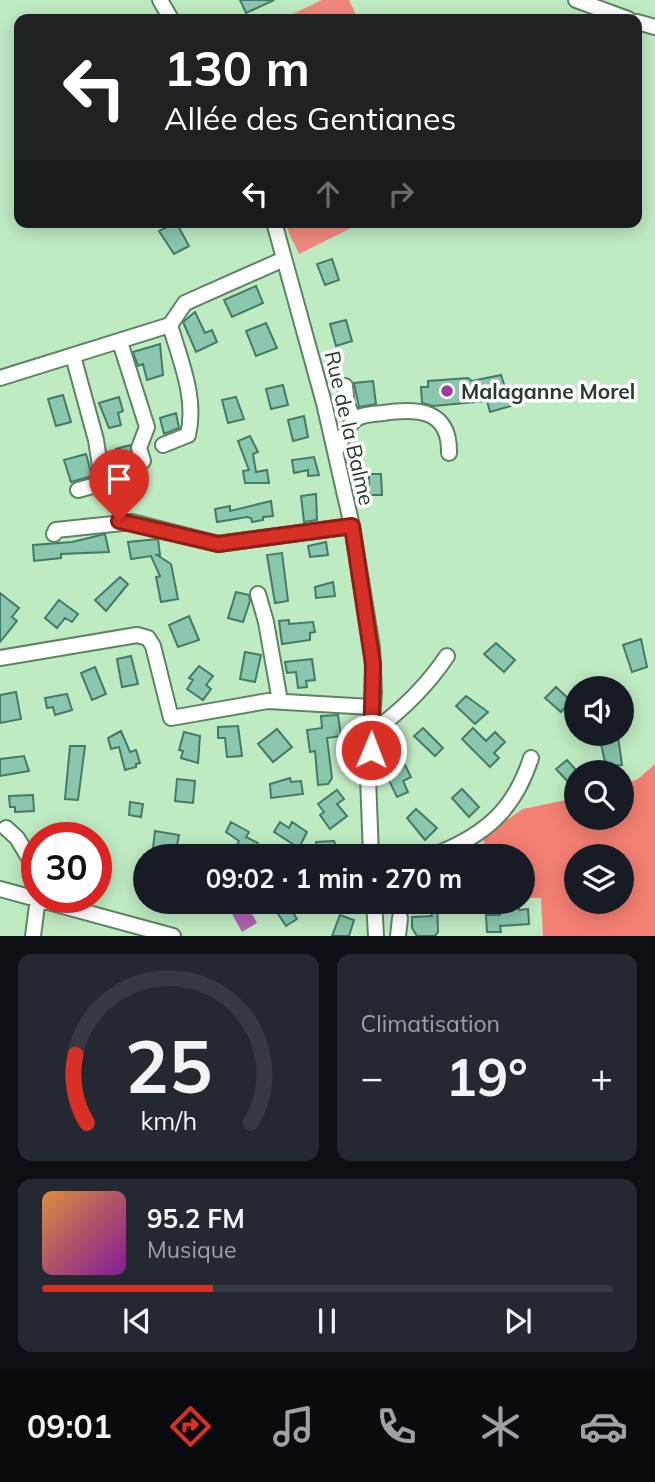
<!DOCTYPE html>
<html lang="fr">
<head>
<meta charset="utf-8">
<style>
	body { margin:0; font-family:Mulish,sans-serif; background:#242831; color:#f1f3f6; height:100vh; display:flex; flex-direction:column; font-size:26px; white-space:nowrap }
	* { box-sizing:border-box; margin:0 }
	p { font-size:23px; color:#9ea1a6 }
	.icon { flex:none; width:38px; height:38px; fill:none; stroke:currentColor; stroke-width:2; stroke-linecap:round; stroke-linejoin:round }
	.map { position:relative; height:936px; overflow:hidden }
	.details { display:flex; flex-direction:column; gap:18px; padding:18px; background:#0d0f14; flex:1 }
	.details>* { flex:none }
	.hud { position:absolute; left:14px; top:14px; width:628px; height:214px; border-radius:14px; box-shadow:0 4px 18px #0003; background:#202124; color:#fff; overflow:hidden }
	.buttons { position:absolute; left:564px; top:676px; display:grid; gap:14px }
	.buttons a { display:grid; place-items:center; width:70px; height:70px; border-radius:50%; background:#171b24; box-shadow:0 4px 18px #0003; font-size:35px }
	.speed { position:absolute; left:21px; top:822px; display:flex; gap:14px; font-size:35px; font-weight:700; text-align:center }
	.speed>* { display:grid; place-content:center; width:91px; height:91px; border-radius:50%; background:#171b24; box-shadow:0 4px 18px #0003; line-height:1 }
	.speed .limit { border:10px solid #d22; background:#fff; color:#111 }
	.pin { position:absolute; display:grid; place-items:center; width:60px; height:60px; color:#fff; margin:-72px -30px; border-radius:50% 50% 50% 0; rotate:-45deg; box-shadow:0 0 7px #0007 }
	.pin .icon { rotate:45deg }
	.me { position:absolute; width:77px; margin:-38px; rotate:1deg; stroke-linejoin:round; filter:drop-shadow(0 0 5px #0008) }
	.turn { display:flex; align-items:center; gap:24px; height:147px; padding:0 35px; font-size:32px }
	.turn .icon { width:91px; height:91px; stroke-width:2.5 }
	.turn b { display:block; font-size:49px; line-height:60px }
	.lanes { display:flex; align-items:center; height:66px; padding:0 35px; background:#0003; justify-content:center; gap:35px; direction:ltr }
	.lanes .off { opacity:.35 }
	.big { font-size:52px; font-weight:700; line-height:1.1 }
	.details .card { flex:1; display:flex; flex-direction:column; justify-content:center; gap:10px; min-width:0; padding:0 24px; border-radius:14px; background:#242831 }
	.details .dial { align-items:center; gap:0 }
	.dial svg { height:182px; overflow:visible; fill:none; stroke:#363941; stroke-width:7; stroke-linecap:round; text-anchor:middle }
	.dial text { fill:#f1f3f6; stroke:none }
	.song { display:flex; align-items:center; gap:21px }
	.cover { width:84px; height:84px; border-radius:10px; background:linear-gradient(135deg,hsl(30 70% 55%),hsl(290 70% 35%)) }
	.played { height:7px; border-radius:4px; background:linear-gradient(90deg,#d93025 30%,#363941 30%) }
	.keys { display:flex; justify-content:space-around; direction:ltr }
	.heat { display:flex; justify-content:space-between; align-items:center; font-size:38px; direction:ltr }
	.details .tiles { flex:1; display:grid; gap:18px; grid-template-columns:1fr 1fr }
	.card:last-child { grid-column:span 2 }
	.trip { position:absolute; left:133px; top:844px; width:402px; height:70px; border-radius:35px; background:#171b24; box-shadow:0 4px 18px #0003; font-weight:700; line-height:70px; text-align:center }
	.tab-bar { display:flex; height:112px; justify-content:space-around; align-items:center; background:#090b0e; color:#9ea1a6 }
	.tab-bar .icon { width:49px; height:49px }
	.tab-bar .selected { color:#d93025 }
	.tab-bar b { font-size:32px; color:#f1f3f6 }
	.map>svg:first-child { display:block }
	.green { fill:#f1887d }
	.forest { fill:#f47f73; fill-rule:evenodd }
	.water { fill:#b362b2 }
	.building { fill:#8bc6ae; stroke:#427c66; stroke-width:2 }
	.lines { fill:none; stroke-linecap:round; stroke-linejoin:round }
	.minor-casing { stroke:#5d8562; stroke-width:18 }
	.minor { stroke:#fff; stroke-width:14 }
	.route-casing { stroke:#8d1f18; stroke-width:18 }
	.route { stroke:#d93025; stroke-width:12 }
	.poi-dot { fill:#9f3ba0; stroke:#fefefe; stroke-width:2.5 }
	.labels { text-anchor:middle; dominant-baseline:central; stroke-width:7; stroke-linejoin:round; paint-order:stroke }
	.poi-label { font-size:21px; font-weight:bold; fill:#2a3b2c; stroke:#fefefe; text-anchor:start }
	.street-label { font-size:21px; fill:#2a3b2c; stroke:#fefefe }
</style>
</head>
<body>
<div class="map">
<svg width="655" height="936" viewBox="0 0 655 936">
	<rect width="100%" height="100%" fill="#bfebc3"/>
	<path class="green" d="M322 0H349L358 19H282Z
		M284 222H363L299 254Z"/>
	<path class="forest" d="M655 764V936H543L541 898H523V856H486L483 836 523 809 576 798V817H621V787L638 779ZM576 856H621V901H576Z"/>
	<path class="water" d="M225 901H245L257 923 242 932Z"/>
	<path class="building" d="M240 0H274L246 13Z
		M176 222 189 246 174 254 159 231Z
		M332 259 339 280 325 285 317 264Z
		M256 286 263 303 232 317 224 300Z
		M195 312 205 333 212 330 217 342 196 352 183 322Z
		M346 320 352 341 336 346 330 324Z
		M266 323 277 348 256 356 246 331Z
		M160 344 163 375 147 380 143 364 138 366 133 352Z
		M501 375 511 406 490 412 487 401 433 406 422 403 421 387H428V381L468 378 472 381Z
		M373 381 376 404 359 407 354 383Z
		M283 385 288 405 271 409 266 389Z
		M63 395 71 422 56 426 48 399Z
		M119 397 123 411 118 413 121 425 109 428 99 403Z
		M236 397 244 419 228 423 222 400Z
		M176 413 179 428 164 434 160 418Z
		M304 416 308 437 293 441 288 420Z
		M250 436 258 452 253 454 256 472 267 470 269 483H245L243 471 249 470 238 441Z
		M130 445 136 468 123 472 116 449Z
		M86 454 92 476 71 482 64 460Z
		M314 457 319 475 308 476V470L294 473 292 460Z
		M369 474H381L382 495H369Z
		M316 494 317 520 304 522 301 496Z
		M271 501 273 516 263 517V520L252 522 251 518 247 517 217 522 215 509 230 506V511Z
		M105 534 109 552 61 554V558L34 561 33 545 72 542Z
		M158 539 160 555H157L171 564 178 599 161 602 156 577 160 576 151 556 131 559 128 542Z
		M326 542 328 555 310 557 308 546Z
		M282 553 288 601 275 603 267 555Z
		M120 577 128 584 106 611 95 600Z
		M333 582 335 596 316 598 315 587Z
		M236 592 249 595 250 601 243 622 228 618Z
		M0 593 19 608 12 617 17 621 0 642Z
		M59 600 78 614 72 622 65 618 57 628 45 618Z
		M189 616 199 640 178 647 169 625Z
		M289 620V624L313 622 315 632 310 633V640L282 644 279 621Z
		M641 639 647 667 632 672 623 645Z
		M496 643 515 660 504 672 484 654Z
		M245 652 261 655 255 682 240 679Z
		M131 656 138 684 122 687 117 659Z
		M312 659 315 680 306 681 307 687 298 688 296 672 287 673 285 662Z
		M199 666 213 676 206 685 211 689 203 700 187 689 193 680 189 678Z
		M95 667 106 694 92 700 81 673Z
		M556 687 571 701 561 712 545 698Z
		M16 692 21 719 0 723V695Z
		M67 694 72 710 55 715 53 707 47 708 45 698Z
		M466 696 488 712 475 724 456 706Z
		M338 715 341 736 327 738 332 778 328 784 318 785 315 751 310 752 307 730 322 728 321 716Z
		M238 726 242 756 227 757 225 738H218V727Z
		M423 728 443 748 435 756 414 736Z
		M473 728 486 741 495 732 505 742 494 753 499 758 490 767 462 739Z
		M277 729 292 747 273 762 258 744Z
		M121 731 130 752 136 750 140 763 136 764V767L125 770 119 747 111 749 108 738Z
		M184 732 200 736 198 763 181 758 183 751 179 750Z
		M618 737 622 765 606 766 600 740Z
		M70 746H85L78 800 65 799Z
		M24 756 29 771 0 776V759Z
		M567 760 576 770V780L571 785 556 769Z
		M405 765 411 777 403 781 408 792 397 797 386 774Z
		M290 778 291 782 301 781 303 794 271 798 270 784Z
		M177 779 195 781 193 803 175 801Z
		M462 789 479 807 469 817 452 798Z
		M337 790 344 799 337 804 347 816 330 829 320 815 324 812 318 804Z
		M33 795 34 811 15 812V807H10L9 796Z
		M130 802 143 804 141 817 129 815Z
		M416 809 437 828 425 840 407 818Z
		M231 822 249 832 246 837 258 843 251 856H231L239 841 226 832Z
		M280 822 289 828 292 822 307 832 299 848 274 832Z
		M61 827 79 829 78 838H60Z
		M155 831 179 835 175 856H152Z
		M334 841 339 853 317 856 316 842Z
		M262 901H293L292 911 297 919 286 926 278 914 280 909 262 904Z
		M427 901H437L438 932 435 936H417L412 928V917L432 916Z
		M499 906H519V910L528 909 529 924 500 926 501 932H487L486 915H500Z
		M340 915 354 920 349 936H332Z"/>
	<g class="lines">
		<defs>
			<path id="minor" d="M160 0 171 19
				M576 0 628 19
				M637 22 655 27
				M274 222 324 403 352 526 372 648 374 693 368 777 371 856
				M120 342 147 427 139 448 143 461
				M73 356 96 440 102 479 96 485 78 490
				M0 378 170 325 185 303 284 259
				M345 386 347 404 354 420
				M163 445 188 435C197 398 180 360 170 325
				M335 451C341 442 347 426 356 419 363 414 374 414 383 413 417 408 450 409 449 453
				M54 534 56 530 132 522 218 544 352 526
				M258 594 266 622 280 701
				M0 658 137 635 148 638 153 646 171 718 268 701 371 707
				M371 733C400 712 427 686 447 656
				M6 828 17 838 37 871
				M432 856C484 836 514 811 531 758
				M0 889 173 936
				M374 901 376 936
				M33 936 38 898
				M398 936 400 918"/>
		</defs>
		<use href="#minor" class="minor-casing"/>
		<use href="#minor" class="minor"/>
	</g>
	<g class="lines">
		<defs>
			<path id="route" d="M119 521 218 544 352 526 373 664 371 750"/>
		</defs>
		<use href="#route" class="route-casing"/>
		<use href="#route" class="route"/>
	</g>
	<circle class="poi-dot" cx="447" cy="391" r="7"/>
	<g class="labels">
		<g class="poi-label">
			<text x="461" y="391">Malaganne Morel</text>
		</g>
		<g class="street-label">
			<text transform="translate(350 428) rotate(77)">Rue de la Balme</text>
		</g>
	</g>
</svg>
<div class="buttons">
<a><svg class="icon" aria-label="sound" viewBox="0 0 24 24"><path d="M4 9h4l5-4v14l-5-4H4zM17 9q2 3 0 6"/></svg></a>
<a><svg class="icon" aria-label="search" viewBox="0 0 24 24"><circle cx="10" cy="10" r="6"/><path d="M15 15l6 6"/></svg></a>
<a><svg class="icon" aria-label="layers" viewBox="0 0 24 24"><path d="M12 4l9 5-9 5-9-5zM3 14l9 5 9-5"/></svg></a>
</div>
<div class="speed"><div class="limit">30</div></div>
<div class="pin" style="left:119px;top:521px;background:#d93025"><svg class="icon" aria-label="arrive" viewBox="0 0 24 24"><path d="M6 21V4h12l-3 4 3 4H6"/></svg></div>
<svg class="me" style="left:371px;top:750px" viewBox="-20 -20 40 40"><circle r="17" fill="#d93025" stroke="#fff" stroke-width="3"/><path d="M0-11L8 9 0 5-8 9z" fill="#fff"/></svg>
<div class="trip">09:02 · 1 min · 270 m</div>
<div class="hud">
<div class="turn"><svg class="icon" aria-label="left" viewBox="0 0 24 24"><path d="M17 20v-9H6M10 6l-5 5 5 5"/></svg><div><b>130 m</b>Allée des Gentianes</div></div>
<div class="lanes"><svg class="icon" aria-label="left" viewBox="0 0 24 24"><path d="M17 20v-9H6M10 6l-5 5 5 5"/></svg><svg class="icon off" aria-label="ahead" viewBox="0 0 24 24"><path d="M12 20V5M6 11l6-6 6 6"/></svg><svg class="icon off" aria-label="right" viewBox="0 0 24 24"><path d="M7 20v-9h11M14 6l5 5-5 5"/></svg></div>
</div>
</div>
<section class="details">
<div class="tiles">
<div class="card dial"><svg viewBox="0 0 100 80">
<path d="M14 69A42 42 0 1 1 86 69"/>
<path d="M14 69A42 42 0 0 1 9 39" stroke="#d93025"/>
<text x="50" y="56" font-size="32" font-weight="700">25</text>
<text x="50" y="72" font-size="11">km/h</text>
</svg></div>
<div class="card"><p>Climatisation</p>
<div class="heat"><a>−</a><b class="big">19°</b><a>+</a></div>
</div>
<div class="card">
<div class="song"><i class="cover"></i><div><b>95.2 FM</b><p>Musique</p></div></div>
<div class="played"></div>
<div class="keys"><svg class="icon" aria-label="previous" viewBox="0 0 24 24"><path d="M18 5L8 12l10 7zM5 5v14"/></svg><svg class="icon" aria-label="pause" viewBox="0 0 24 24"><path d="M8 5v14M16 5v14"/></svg><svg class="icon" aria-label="next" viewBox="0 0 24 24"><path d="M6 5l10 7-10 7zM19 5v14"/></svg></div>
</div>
</div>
</section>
<nav class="tab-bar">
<b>09:01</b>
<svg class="icon selected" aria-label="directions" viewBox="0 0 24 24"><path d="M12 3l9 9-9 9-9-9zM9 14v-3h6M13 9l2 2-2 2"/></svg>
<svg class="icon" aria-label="music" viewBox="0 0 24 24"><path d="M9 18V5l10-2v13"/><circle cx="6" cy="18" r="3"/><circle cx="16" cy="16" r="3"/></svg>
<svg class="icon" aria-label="phone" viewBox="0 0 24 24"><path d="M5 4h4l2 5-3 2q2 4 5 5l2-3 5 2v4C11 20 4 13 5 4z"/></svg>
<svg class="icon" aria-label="climate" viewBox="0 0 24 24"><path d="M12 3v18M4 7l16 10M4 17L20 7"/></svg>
<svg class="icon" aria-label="car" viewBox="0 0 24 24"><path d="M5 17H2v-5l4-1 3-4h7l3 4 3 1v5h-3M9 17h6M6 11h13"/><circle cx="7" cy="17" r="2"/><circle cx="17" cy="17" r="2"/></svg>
</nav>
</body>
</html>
